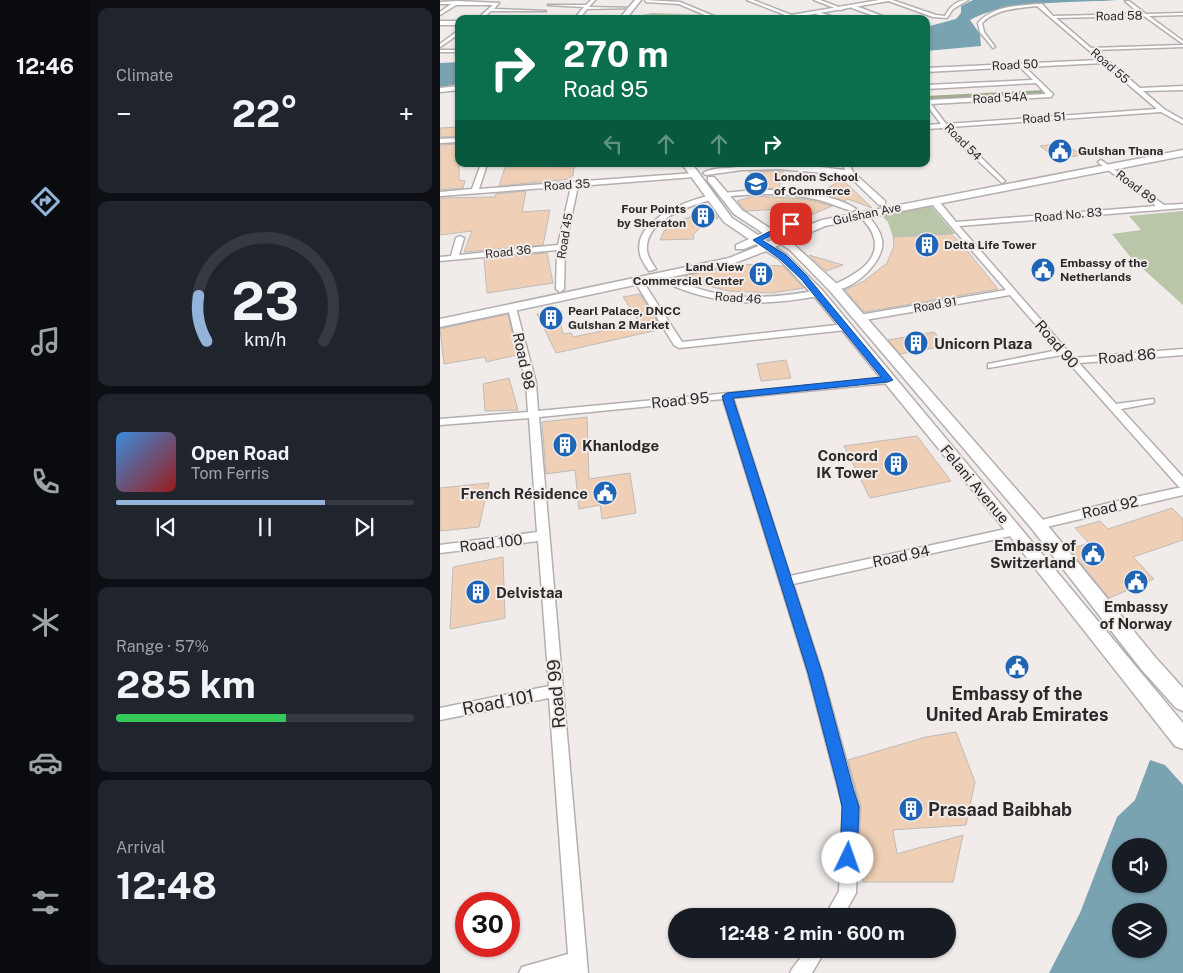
<!DOCTYPE html>
<html lang="en">
<head>
<meta charset="utf-8">
<style>
	body { margin:0; font-family:"Public Sans",sans-serif; background:#20242c; color:#f1f3f6; height:100vh; display:flex; flex-direction:column; font-size:19px; white-space:nowrap }
	* { box-sizing:border-box; margin:0 }
	p { font-size:16px; color:#9ea1a6 }
	.icon { flex:none; width:28px; height:28px; fill:none; stroke:currentColor; stroke-width:2; stroke-linecap:round; stroke-linejoin:round }
	.map { position:relative; flex:1; overflow:hidden }
	.sheet { display:flex; flex-direction:column; gap:8px; padding:8px; background:#0d0f14; width:350px }
	.sheet>* { flex:none }
	.hud { position:absolute; left:15px; top:15px; width:475px; height:152px; border-radius:10px; box-shadow:0 1px 4px #0004; background:#0b6e4f; color:#fff; overflow:hidden }
	.fabs { position:absolute; left:672px; top:838px; display:grid; gap:10px }
	.fabs a { display:grid; place-items:center; width:55px; height:55px; border-radius:50%; background:#171b24; box-shadow:0 1px 4px #0004; font-size:25px }
	.speed { position:absolute; left:15px; top:892px; display:flex; gap:10px; font-size:25px; font-weight:700; text-align:center }
	.speed>* { display:grid; place-content:center; width:65px; height:65px; border-radius:50%; background:#171b24; box-shadow:0 1px 4px #0004; line-height:1 }
	.speed .limit { border:8px solid #d22; background:#fff; color:#111 }
	.pin { position:absolute; display:grid; place-items:center; width:42px; height:42px; color:#fff; margin:-21px; border-radius:10px; box-shadow:0 2px 8px #0006 }
	.me { position:absolute; width:55px; margin:-28px; rotate:3deg; stroke-linejoin:round; filter:drop-shadow(0 0 4px #0008) }
	.turn { display:flex; align-items:center; gap:18px; height:105px; padding:0 25px; font-size:22px }
	.turn .icon { width:65px; height:65px; stroke-width:2.5 }
	.turn b { display:block; font-size:35px; line-height:42px }
	.lanes { display:flex; align-items:center; height:48px; padding:0 25px; background:#0003; justify-content:center; gap:25px; direction:ltr }
	.lanes .off { opacity:.35 }
	.big { font-size:38px; font-weight:700; line-height:1.1 }
	.sheet .card { flex:1; display:flex; flex-direction:column; justify-content:center; gap:8px; min-width:0; padding:0 18px; border-radius:10px; background:#20242c }
	.sheet .dial { align-items:center; gap:0 }
	.dial svg { height:130px; overflow:visible; fill:none; stroke:#363941; stroke-width:7; stroke-linecap:round; text-anchor:middle }
	.dial text { fill:#f1f3f6; stroke:none }
	.song { display:flex; align-items:center; gap:15px }
	.cover { width:60px; height:60px; border-radius:8px; background:linear-gradient(135deg,hsl(210 70% 55%),hsl(0 70% 35%)) }
	.played { height:5px; border-radius:2px; background:linear-gradient(90deg,#93b3d9 70%,#363941 70%) }
	.keys { display:flex; justify-content:space-around; direction:ltr }
	.heat { display:flex; justify-content:space-between; align-items:center; font-size:28px; direction:ltr }
	.charge { height:8px; border-radius:4px; background:linear-gradient(90deg,#34c759 57%,#363941 0) }
	.trip { position:absolute; left:228px; top:908px; width:288px; height:50px; border-radius:25px; background:#171b24; box-shadow:0 1px 4px #0004; font-weight:700; line-height:50px; text-align:center }
	main { display:flex; flex:1; min-height:0 }
	.tabs { display:flex; flex-direction:column; width:90px; justify-content:space-around; align-items:center; background:#090b0e; color:#9ea1a6 }
	.tabs .icon { width:35px; height:35px }
	.tabs .current { color:#93b3d9 }
	.tabs b { font-size:22px; color:#f1f3f6 }
	.map>svg:first-child { display:block }
	.green { fill:#b9c6a7 }
	.forest { fill:#9fad8c }
	.water { fill:#7aa3b2; fill-rule:evenodd }
	.building { fill:#efd0b6; stroke:#bfbbb8 }
	.lines { fill:none; stroke-linecap:round; stroke-linejoin:round }
	.street-casing { stroke:#b4afae; stroke-width:3 }
	.secondary-casing { stroke:#b4afae; stroke-width:3 }
	.street { fill:#fff; fill-rule:evenodd }
	.secondary { fill:#fff; fill-rule:evenodd }
	.route { fill:#1a73e8; stroke:#114b97 }
	.labels { text-anchor:middle; dominant-baseline:central; stroke-width:4; stroke-linejoin:round; paint-order:stroke }
	.far-street-label { font-size:12px; fill:#2b2929; stroke:#f1ecea }
	.far-poi-label { font-size:12px; font-weight:bold; fill:#2b2929; stroke:#f1ecea; text-anchor:start }
	.poi-label { font-size:15px; font-weight:bold; fill:#2b2929; stroke:#f1ecea; text-anchor:start }
	.street-label { font-size:15px; fill:#2b2929; stroke:#f1ecea }
	.near-poi-label { font-size:18px; font-weight:bold; fill:#2b2929; stroke:#f1ecea }
	.near-street-label { font-size:18px; fill:#2b2929; stroke:#f1ecea }
</style>
</head>
<body>
<main>
<nav class="tabs">
<b>12:46</b>
<svg class="icon current" aria-label="directions" viewBox="0 0 24 24"><path d="M12 3l9 9-9 9-9-9zM9 14v-3h6M13 9l2 2-2 2"/></svg>
<svg class="icon" aria-label="music" viewBox="0 0 24 24"><path d="M9 18V5l10-2v13"/><circle cx="6" cy="18" r="3"/><circle cx="16" cy="16" r="3"/></svg>
<svg class="icon" aria-label="phone" viewBox="0 0 24 24"><path d="M5 4h4l2 5-3 2q2 4 5 5l2-3 5 2v4C11 20 4 13 5 4z"/></svg>
<svg class="icon" aria-label="climate" viewBox="0 0 24 24"><path d="M12 3v18M4 7l16 10M4 17L20 7"/></svg>
<svg class="icon" aria-label="car" viewBox="0 0 24 24"><path d="M5 17H2v-5l4-1 3-4h7l3 4 3 1v5h-3M9 17h6M6 11h13"/><circle cx="7" cy="17" r="2"/><circle cx="17" cy="17" r="2"/></svg>
<svg class="icon" aria-label="filters" viewBox="0 0 24 24"><path d="M4 7h16M4 17h16"/><circle cx="9" cy="7" r="2"/><circle cx="15" cy="17" r="2"/></svg>
</nav>
<section class="sheet">
<div class="card"><p>Climate</p>
<div class="heat"><a>−</a><b class="big">22°</b><a>+</a></div>
</div>
<div class="card dial"><svg viewBox="0 0 100 80">
<path d="M14 69A42 42 0 1 1 86 69"/>
<path d="M14 69A42 42 0 0 1 9 41" stroke="#93b3d9"/>
<text x="50" y="56" font-size="32" font-weight="700">23</text>
<text x="50" y="72" font-size="11">km/h</text>
</svg></div>
<div class="card">
<div class="song"><i class="cover"></i><div><b>Open Road</b><p>Tom Ferris</p></div></div>
<div class="played"></div>
<div class="keys"><svg class="icon" aria-label="previous" viewBox="0 0 24 24"><path d="M18 5L8 12l10 7zM5 5v14"/></svg><svg class="icon" aria-label="pause" viewBox="0 0 24 24"><path d="M8 5v14M16 5v14"/></svg><svg class="icon" aria-label="next" viewBox="0 0 24 24"><path d="M6 5l10 7-10 7zM19 5v14"/></svg></div>
</div>
<div class="card"><p>Range · 57%</p><b class="big">285 km</b><div class="charge"></div></div>
<div class="card"><p>Arrival</p><b class="big">12:48</b></div>
</section>
<div class="map">
<svg width="743" height="973" viewBox="0 0 743 973">
	<rect width="100%" height="100%" fill="#f1ecea"/>
	<path class="green" d="M212 13 266 15 274 19H196L198 16Z
		M491 206 515 234 453 237 448 222 441 215Z
		M743 211V305L692 259 672 234 701 230 689 216Z"/>
	<path class="forest" d="M605 90 611 95 488 102 486 96Z"/>
	<path class="water" d="M533 0H678C636 3 564 0 530 20L540 34 541 46 486 51V27L516 19 521 13V6Z
		M19 62V84L0 87V63Z
		M710 760 725 765 743 785V973H609L640 913 677 817 695 800ZM719 846V884H681V846ZM719 911V949H681V911Z"/>
	<path class="building" d="M19 127V136L0 137V128Z
		M623 143 642 155 617 159 600 146Z
		M19 144V180L25 181 23 188 0 190V145Z
		M66 164H119V167L134 166 133 176H130V179L59 186Z
		M343 171 339 189 313 188 309 172Z
		M403 180 432 208 408 199 404 201 377 193Z
		M86 191 82 212 110 210 103 245 24 252 32 231 0 235V198L55 197 56 194Z
		M314 196 366 199 392 206 371 215 341 211V209L306 211 297 201Z
		M271 209 278 218 266 222 253 235 254 239 220 240 224 231 234 223Z
		M511 234 521 243 558 289 424 312 405 290 424 281 447 263 454 246 453 237Z
		M107 253 113 283 47 293 44 259Z
		M369 255 403 265 386 271Z
		M298 264 343 266 364 288 332 293 289 291 256 283 245 276Z
		M200 294 222 329 116 353 97 314 118 310 123 334 131 333 133 337 200 323 183 297Z
		M68 314 77 355 46 362 45 357 4 364 0 329Z
		M494 332 505 346 460 354 448 340Z
		M346 360 351 378 321 381 317 364Z
		M69 378 78 410 45 411 43 384Z
		M147 417 149 479 190 473 196 513 162 519 160 505 139 509 135 470 106 474 102 422Z
		M477 436 511 481 430 498 404 446Z
		M49 483 39 527 0 531V488Z
		M732 508 743 519V540L693 557 714 579 669 598 629 549 649 543 635 528 660 521 668 529Z
		M63 557 65 618 10 629 13 567Z
		M516 732 535 782 526 825 453 830 457 854 523 835 513 882H423L419 856 421 806 408 760 486 737Z"/>
	<g class="lines">
		<defs>
			<path id="street" d="M151 0H155L149 7 193 8 147 9 139 19H134L144 7 108 5H146Z
				M205 0 240 2 281 19H274L239 4 206 2Z
				M307 0H313L354 16 350 17Z
				M374 0H380L404 9 400 10Z
				M446 0H452L496 15 505 16C510 6 517 0 528 0L513 9 507 18 493 17Z
				M17 1 59 3 54 9 106 11H51L42 19H37L53 5H16L0 15V12L11 4H0V2Z
				M685 1H689L706 14 743 13V15L709 16 743 41V44L704 16 616 18 651 48 743 45V47L655 50 700 88 743 86V90L703 91 724 109 743 120V124L721 112 510 127 564 180 565 181 562 183 503 128 486 129V125L501 124 486 104V98L489 100 606 94 596 83 486 89V85L593 80 580 67 486 72V68L660 60 597 6C578 8 556 9 542 23L544 32 555 47 553 48 540 32 538 23C553 6 577 6 598 4H602L613 16 700 14ZM663 63 717 109 506 124 491 104 611 97 613 94 585 67Z
				M412 6H416L450 19H443L412 8Z
				M378 12 397 18V19H390L376 14Z
				M19 30V34L0 47V44Z
				M0 50H19V52H0Z
				M19 86V90L0 92V88Z
				M19 138V142L0 143V139Z
				M661 160 724 205 743 204V208L519 226 634 358 743 349V355L639 363 676 404 713 399 714 401 713 403 681 409 743 477V495L598 529 592 525 594 522 673 502 742 487H739L622 355 548 368V364L618 350 570 295 419 321 415 318 419 315 566 290 491 203V199H497L516 222 716 206 659 163 658 162Z
				M41 164H47L39 189 254 173 257 175 254 177 138 186 125 247 124 289 120 292 116 289 117 250 0 261V257L11 256 16 238 20 236 24 238 19 255 118 245 131 186 0 196V192L32 189Z
				M403 164H409L413 172 445 201V205H439L408 175 338 169 302 170 266 175 263 173C269 169 281 168 289 168 328 163 367 165 405 170Z
				M316 190C343 190 394 193 416 209L412 211C401 208 390 203 379 200 347 192 315 193 283 197L279 195 283 193Z
				M271 195H274V199C250 206 204 219 207 251 208 258 213 264 216 269L209 271C206 266 201 260 200 254 192 220 247 201 271 195Z
				M420 213H426C432 221 440 229 442 240 446 261 411 293 391 290V286C409 278 441 263 434 238 432 229 425 222 419 215Z
				M218 275H224C276 301 322 301 378 290L382 293 378 296C320 307 272 306 218 279Z
				M196 280H202L242 342 406 324 410 327 406 330 239 348 234 345 195 282Z
				M72 305 76 308 96 383 98 411 451 378 453 380 451 382 448 383 293 398 350 576 575 527 579 528 581 531 579 534 575 535 353 584 382 673 419 807 416 893 403 916H385L399 891 403 807 368 673 283 399 99 417 148 973H79L82 967 128 954 109 698 0 720V708L109 686 98 541 0 553V545L97 532 89 418 0 425V419L88 412 86 383 68 308Z
				M367 949H386L372 973H350C354 964 362 958 367 949Z"/>
			<path id="secondary" d="M195 0H201L186 19H179Z
				M439 0H454L345 19H328Z
				M0 21H19V25H0Z
				M743 150V156L385 226 350 241 398 285 604 521 715 657 743 688V711L736 708 701 669 592 529 390 291 350 250 341 244 335 247 347 255 382 290 743 723V749L735 746 569 535 374 296 339 259 326 251 292 264 0 327V319L289 258 319 246 316 244 304 249H296V245L309 239 284 222 242 164H252L292 218 318 235 323 233 294 214 268 181V177H274L302 210 331 229 342 224H350V228L339 233 342 236 382 220ZM330 237 333 240 328 242 325 240Z"/>
		</defs>
		<use href="#street" class="street-casing"/>
		<use href="#secondary" class="secondary-casing"/>
		<use href="#street" class="street"/>
		<use href="#secondary" class="secondary"/>
	</g>
	<path class="route" d="M348 222 355 224 322 240 346 255 366 275 453 380 448 382 293 398 382 673 413 788 419 807 417 858 414 864 408 866 402 864 400 858 402 807 398 788 368 673 282 396 287 393 441 377 361 279 340 259 313 240Z"/>
	<defs>
		<symbol id="civic-disc" viewBox="-11 -11 22 22"><circle r="9.5" fill="#2065b5" stroke="#f1ecea"/><path d="M-.6-6.5H3V-4.5H.6V-3L4-1V1h2V6H-6V1h2V-1L-.6-3ZM-1.2 2.5V6h2.4V2.5Z" fill="#fff"/></symbol>
		<symbol id="university-disc" viewBox="-11 -11 22 22"><circle r="9.5" fill="#2065b5" stroke="#f1ecea"/><path d="M0-5L7-2L0 1L-7-2ZM-4 1L0 2.5L4 1V4Q0 6-4 4Z" fill="#fff"/></symbol>
		<symbol id="building-disc" viewBox="-11 -11 22 22"><circle r="9.5" fill="#2065b5" stroke="#f1ecea"/><path d="M-4-6H4V6H1V3H-1V6H-4ZM-2.5-4.3h1.7v1.8h-1.7ZM.8-4.3h1.7v1.8H.8ZM-2.5-1h1.7V.8h-1.7ZM.8-1h1.7V.8H.8Z" fill="#fff"/></symbol>
	</defs>
	<g fill-rule="evenodd">
		<use href="#civic-disc" x="606" y="137" width="28" height="28"/>
		<use href="#university-disc" x="302" y="170" width="28" height="28"/>
		<use href="#building-disc" x="249" y="202" width="28" height="28"/>
		<use href="#building-disc" x="473" y="231" width="28" height="28"/>
		<use href="#civic-disc" x="589" y="256" width="28" height="28"/>
		<use href="#building-disc" x="307" y="260" width="28" height="28"/>
		<use href="#building-disc" x="97" y="304" width="28" height="28"/>
		<use href="#building-disc" x="462" y="329" width="28" height="28"/>
		<use href="#building-disc" x="111" y="431" width="28" height="28"/>
		<use href="#building-disc" x="442" y="450" width="28" height="28"/>
		<use href="#civic-disc" x="151" y="479" width="28" height="28"/>
		<use href="#civic-disc" x="639" y="540" width="28" height="28"/>
		<use href="#civic-disc" x="682" y="568" width="28" height="28"/>
		<use href="#building-disc" x="24" y="578" width="28" height="28"/>
		<use href="#civic-disc" x="563" y="653" width="28" height="28"/>
		<use href="#building-disc" x="457" y="795" width="28" height="28"/>
	</g>
	<g class="labels">
		<g class="far-street-label">
			<text transform="translate(679 16) rotate(-1)">Road 58</text>
			<text transform="translate(575 65) rotate(-3)">Road 50</text>
			<text transform="translate(670 66) rotate(41)">Road 55</text>
			<text transform="translate(560 98) rotate(-3)">Road 54A</text>
			<text transform="translate(604 118) rotate(-4)">Road 51</text>
			<text transform="translate(523 142) rotate(45)">Road 54</text>
			<text transform="translate(127 185) rotate(-4)">Road 35</text>
			<text transform="translate(696 187) rotate(37)">Road 89</text>
			<text transform="translate(427 214) rotate(-12)">Gulshan Ave</text>
			<text transform="translate(628 215) rotate(-5)">Road No. 83</text>
			<text transform="translate(125 236) rotate(-81)">Road 45</text>
			<text transform="translate(68 252) rotate(-6)">Road 36</text>
			<text transform="translate(298 298) rotate(4)">Road 46</text>
			<text transform="translate(495 305) rotate(-10)">Road 91</text>
		</g>
		<g class="far-poi-label">
			<text x="638" y="151">Gulshan Thana</text>
			<text x="334" y="177">London School<tspan x="334" dy="14">of Commerce</tspan></text>
			<text x="246" y="209" text-anchor="end">Four Points<tspan x="246" dy="14">by Sheraton</tspan></text>
			<text x="504" y="245">Delta Life Tower</text>
			<text x="620" y="263">Embassy of the<tspan x="620" dy="14">Netherlands</tspan></text>
			<text x="304" y="267" text-anchor="end">Land View<tspan x="304" dy="14">Commercial Center</tspan></text>
			<text x="128" y="311">Pearl Palace, DNCC<tspan x="128" dy="14">Gulshan 2 Market</tspan></text>
		</g>
		<g class="poi-label">
			<text x="494" y="343">Unicorn Plaza</text>
			<text x="142" y="445">Khanlodge</text>
			<text x="438" y="455" text-anchor="end">Concord<tspan x="438" dy="17">IK Tower</tspan></text>
			<text x="148" y="493" text-anchor="end">French Résidence</text>
			<text x="636" y="545" text-anchor="end">Embassy of<tspan x="636" dy="17">Switzerland</tspan></text>
			<text x="56" y="592">Delvistaa</text>
			<text x="696" y="606" text-anchor="middle">Embassy<tspan x="696" dy="17">of Norway</tspan></text>
		</g>
		<g class="street-label">
			<text transform="translate(617 344) rotate(49)">Road 90</text>
			<text transform="translate(687 356) rotate(-5)">Road 86</text>
			<text transform="translate(84 361) rotate(78)">Road 98</text>
			<text transform="translate(240 400) rotate(-6)">Road 95</text>
			<text transform="translate(535 484) rotate(50)">Felani Avenue</text>
			<text transform="translate(670 507) rotate(-13)">Road 92</text>
			<text transform="translate(51 543) rotate(-7)">Road 100</text>
			<text transform="translate(461 556) rotate(-12)">Road 94</text>
		</g>
		<g class="near-poi-label">
			<text x="577" y="693">Embassy of the<tspan x="577" dy="21">United Arab Emirates</tspan></text>
			<text x="488" y="809" text-anchor="start">Prasaad Baibhab</text>
		</g>
		<g class="near-street-label">
			<text transform="translate(116 694) rotate(-95)">Road 99</text>
			<text transform="translate(58 702) rotate(-11)">Road 101</text>
		</g>
	</g>
</svg>
<div class="fabs">
<a><svg class="icon" aria-label="sound" viewBox="0 0 24 24"><path d="M4 9h4l5-4v14l-5-4H4zM17 9q2 3 0 6"/></svg></a>
<a><svg class="icon" aria-label="layers" viewBox="0 0 24 24"><path d="M12 4l9 5-9 5-9-5zM3 14l9 5 9-5"/></svg></a>
</div>
<div class="speed"><div class="limit">30</div></div>
<div class="pin" style="left:351px;top:224px;background:#d93025"><svg class="icon" aria-label="arrive" viewBox="0 0 24 24"><path d="M6 21V4h12l-3 4 3 4H6"/></svg></div>
<svg class="me" style="left:408px;top:858px" viewBox="-20 -20 40 40"><circle r="19" fill="#fff"/><path d="M0-13L10 11 0 6-10 11z" fill="#1a73e8"/></svg>
<div class="trip">12:48 · 2 min · 600 m</div>
<div class="hud">
<div class="turn"><svg class="icon" aria-label="right" viewBox="0 0 24 24"><path d="M7 20v-9h11M14 6l5 5-5 5"/></svg><div><b>270 m</b>Road 95</div></div>
<div class="lanes"><svg class="icon off" aria-label="left" viewBox="0 0 24 24"><path d="M17 20v-9H6M10 6l-5 5 5 5"/></svg><svg class="icon off" aria-label="ahead" viewBox="0 0 24 24"><path d="M12 20V5M6 11l6-6 6 6"/></svg><svg class="icon off" aria-label="ahead" viewBox="0 0 24 24"><path d="M12 20V5M6 11l6-6 6 6"/></svg><svg class="icon" aria-label="right" viewBox="0 0 24 24"><path d="M7 20v-9h11M14 6l5 5-5 5"/></svg></div>
</div>
</div>
</main>
</body>
</html>
